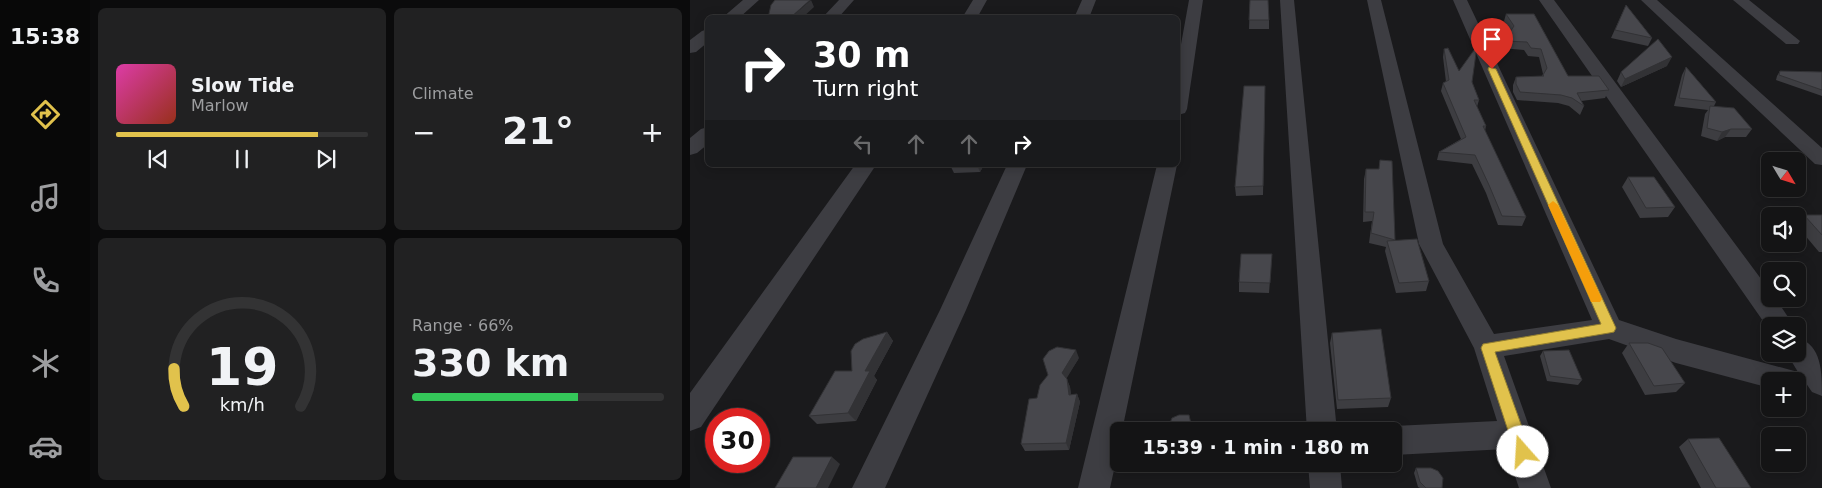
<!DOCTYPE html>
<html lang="en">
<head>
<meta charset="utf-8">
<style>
	body { margin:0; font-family:"DejaVu Sans",sans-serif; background:#212122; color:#f1f3f6; height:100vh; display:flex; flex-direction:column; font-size:19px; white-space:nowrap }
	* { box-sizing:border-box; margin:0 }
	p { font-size:16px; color:#9d9ea0 }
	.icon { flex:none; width:28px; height:28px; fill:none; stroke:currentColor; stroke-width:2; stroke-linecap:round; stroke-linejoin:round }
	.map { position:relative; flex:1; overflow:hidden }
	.details { display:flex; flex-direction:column; gap:8px; padding:8px; background:#0b0b0c; width:600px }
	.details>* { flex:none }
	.guide { position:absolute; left:15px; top:15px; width:475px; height:152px; border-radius:8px; box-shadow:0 2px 12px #0003,0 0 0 1px #333334; background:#202124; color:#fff; overflow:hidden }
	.needle { width:32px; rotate:128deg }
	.fabs { position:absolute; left:1071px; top:152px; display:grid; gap:10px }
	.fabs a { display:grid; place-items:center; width:45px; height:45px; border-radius:8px; background:#141415; box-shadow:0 2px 12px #0003,0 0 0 1px #333334; font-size:25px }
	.speed { position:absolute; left:15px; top:408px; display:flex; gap:10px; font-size:25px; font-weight:700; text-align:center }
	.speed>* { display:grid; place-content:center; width:65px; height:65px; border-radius:50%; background:#141415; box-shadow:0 2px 12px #0003,0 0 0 1px #333334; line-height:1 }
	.speed .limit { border:8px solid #d22; background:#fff; color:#111 }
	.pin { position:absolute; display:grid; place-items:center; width:42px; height:42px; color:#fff; margin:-51px -21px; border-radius:50% 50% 50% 0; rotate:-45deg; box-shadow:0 0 5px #0007 }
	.pin .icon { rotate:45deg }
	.me { position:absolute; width:55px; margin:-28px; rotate:341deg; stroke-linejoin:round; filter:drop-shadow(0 0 4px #0008) }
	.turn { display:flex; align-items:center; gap:18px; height:105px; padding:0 25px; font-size:22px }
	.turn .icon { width:65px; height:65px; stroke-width:2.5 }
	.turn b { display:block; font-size:35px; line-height:42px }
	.lanes { display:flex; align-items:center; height:48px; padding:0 25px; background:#0003; justify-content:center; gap:25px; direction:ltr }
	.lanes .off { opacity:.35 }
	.big { font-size:38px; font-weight:600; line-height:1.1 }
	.details .tile { flex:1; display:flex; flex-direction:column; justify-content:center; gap:8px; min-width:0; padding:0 18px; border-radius:8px; background:#212122 }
	.details .dial { align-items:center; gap:0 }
	.dial svg { height:130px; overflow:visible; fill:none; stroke:#333334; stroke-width:7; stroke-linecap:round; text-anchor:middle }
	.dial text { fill:#f1f3f6; stroke:none }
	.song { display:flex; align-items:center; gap:15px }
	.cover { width:60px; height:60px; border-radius:8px; background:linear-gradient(135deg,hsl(320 70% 55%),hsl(10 70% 35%)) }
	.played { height:5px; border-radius:2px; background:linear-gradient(90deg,#e1c24c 80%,#333334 80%) }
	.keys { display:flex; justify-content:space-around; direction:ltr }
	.heat { display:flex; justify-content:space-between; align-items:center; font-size:28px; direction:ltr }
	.charge { height:8px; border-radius:4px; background:linear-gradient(90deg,#34c759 66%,#333334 0) }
	.details .tiles { flex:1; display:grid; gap:8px; grid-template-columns:repeat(2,1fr) }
	.trip { position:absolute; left:420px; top:422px; width:292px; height:50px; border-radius:8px; background:#141415; box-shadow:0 2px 12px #0003,0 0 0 1px #333334; font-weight:600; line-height:50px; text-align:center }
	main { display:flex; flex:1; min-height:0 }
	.tab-bar { display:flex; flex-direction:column; width:90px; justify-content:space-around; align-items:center; background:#080808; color:#9d9ea0 }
	.tab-bar .icon { width:35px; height:35px }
	.tab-bar .selected { color:#e1c24c }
	.tab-bar b { font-size:22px; color:#f1f3f6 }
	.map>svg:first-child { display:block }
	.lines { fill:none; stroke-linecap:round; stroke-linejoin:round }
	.minor { fill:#3d3d42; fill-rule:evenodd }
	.wall { fill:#3d3d41 }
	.shaded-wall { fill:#323235 }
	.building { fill:#47474c; stroke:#323235 }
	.route { fill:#e1c24c; stroke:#927e31 }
	.slow { fill:#f59e0b }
</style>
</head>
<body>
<main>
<nav class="tab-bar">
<b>15:38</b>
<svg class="icon selected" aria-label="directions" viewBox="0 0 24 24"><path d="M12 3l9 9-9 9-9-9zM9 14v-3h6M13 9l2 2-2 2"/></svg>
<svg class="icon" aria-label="music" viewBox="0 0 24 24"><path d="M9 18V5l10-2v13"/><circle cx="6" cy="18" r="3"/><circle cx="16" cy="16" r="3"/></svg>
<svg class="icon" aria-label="phone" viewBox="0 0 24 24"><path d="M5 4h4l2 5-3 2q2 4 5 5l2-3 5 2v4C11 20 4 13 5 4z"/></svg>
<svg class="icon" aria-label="climate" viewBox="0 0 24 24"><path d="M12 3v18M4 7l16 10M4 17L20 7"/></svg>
<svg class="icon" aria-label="car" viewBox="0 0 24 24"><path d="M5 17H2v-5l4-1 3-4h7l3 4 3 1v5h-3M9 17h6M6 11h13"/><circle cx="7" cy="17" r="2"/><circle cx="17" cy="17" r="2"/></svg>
</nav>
<section class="details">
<div class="tiles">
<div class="tile">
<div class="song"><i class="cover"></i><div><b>Slow Tide</b><p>Marlow</p></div></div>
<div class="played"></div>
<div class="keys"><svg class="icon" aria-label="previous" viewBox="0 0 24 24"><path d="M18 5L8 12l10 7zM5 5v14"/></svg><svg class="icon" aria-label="pause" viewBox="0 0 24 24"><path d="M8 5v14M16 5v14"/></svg><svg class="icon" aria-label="next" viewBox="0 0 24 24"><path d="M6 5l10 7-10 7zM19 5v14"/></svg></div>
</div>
<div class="tile"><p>Climate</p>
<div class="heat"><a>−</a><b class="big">21°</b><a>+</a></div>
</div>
<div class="tile dial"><svg viewBox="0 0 100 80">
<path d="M14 69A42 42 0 1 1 86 69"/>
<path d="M14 69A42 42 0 0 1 8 46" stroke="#e1c24c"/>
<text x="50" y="56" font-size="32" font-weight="700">19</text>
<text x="50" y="72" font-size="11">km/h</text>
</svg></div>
<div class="tile"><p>Range · 66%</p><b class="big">330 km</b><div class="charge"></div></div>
</div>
</section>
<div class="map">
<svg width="1132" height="488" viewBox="0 0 1132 488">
	<rect width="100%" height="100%" fill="#1a1a1c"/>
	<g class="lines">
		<path class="minor" d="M53 0H69L49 18H32Z
			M149 0H164L148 18H132Z
			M283 0H297L287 18H272Z
			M392 0H406L399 18H384Z
			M499 0H513L497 109 495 113 488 115V61Z
			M590 0H604L647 431H617Z
			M677 0H691L753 244 804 334 902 320 763 0H777L929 320 986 339 1108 372 1097 354H1108V338C1132 345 1132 373 1132 396L1122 392 1111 376 1113 381 1109 390H1108V381H1080V388L986 363 919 339 814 356 861 488H829L816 449 704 455V431H693L704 426 807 421 784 348 729 244Z
			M849 0H864L1080 291V299H1086L1104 326H1080V331Z
			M951 0H967L1132 148V165L1125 164Z
			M1043 0H1059L1110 41 1108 44H1096Z
			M18 29V42L6 52 0 53V40L12 31Z
			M18 127V144L7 153 0 155V138L11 129Z
			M165 165H186L11 427 0 431V393Z
			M317 165H337L276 310 195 488H162L250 310Z
			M467 165H487L432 431H429V448L420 488H388Z
			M618 464H650L652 488H620Z"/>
	</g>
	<path class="wall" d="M560 0 579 20V29H559Z
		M936 5 962 38 958 46 921 38Z
		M816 14H844L878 76 919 90 915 98 891 101 894 106 890 115 879 106 868 103 827 100 823 92V85L826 77 852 76 853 74 849 57 838 56 834 50 811 48 814 41 820 31 814 21Z
		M754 49 769 71 782 82 789 100 787 107 796 126 795 131 836 217 832 226 808 225 796 193 782 164 747 160 749 152 771 139 751 91 753 83 756 82 753 57Z
		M977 66 931 87 927 81 931 72Z
		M996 67 1026 102 1024 106 1062 129 1056 137H1035L1027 141 1011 136 1015 114 1018 110 984 106 992 75Z
		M1090 71 1132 72V96L1086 80 1087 76Z
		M575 95 573 195 546 196 545 187Z
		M690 160 704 241 739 281 736 291 706 293 695 251 696 247 679 243 682 221 673 222 674 179 676 169H689Z
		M260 165H294L290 172 264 173Z
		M938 177 985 207 978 217 950 218 932 187Z
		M1114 215H1132V252H1129L1108 227V223Z
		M582 254 579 293 549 292V282Z
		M197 332 203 341 184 376 187 380 166 421 127 424 119 416 162 371Z
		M642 333 701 398 698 407 647 409 640 343Z
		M939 343 995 383 986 392 955 395 932 353Z
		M853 351 892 380 888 385 857 381 850 356Z
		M389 358 376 378 380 387 381 395 387 394 390 402 379 450 335 451 331 444 347 398Z
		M998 439 1061 488H1011L989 447Z
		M726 468 752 488H730L728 487 724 473Z"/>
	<path class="shaded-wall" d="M121 0 124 7 112 18H100Z
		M982 57 977 66 931 87 935 79Z
		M1041 129 1035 137 1027 141 1032 132Z
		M287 165H294L290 172Z
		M197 332 203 341 184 376 187 380 166 421 158 413 175 371Z
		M386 350 389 358 375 381 372 373Z
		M377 379 380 387 382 403 379 395Z
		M387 394 390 402 379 450 376 443Z
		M142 457 150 464 138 488H126Z"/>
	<path class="building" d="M85 0H120L100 18H78L81 5Z
		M560 0H578L579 20H559Z
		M936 5 962 38 925 30Z
		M816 14H844L878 76H909L919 90 887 93 894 106 882 98 871 95 830 92 826 84V77L854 76 853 75 857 68 851 49 841 48 837 42 814 41 824 26Z
		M968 39 982 57 935 79 931 72Z
		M787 46 782 82 789 100H784L796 126H793L836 217 812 216 799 185 785 155 749 152 776 137 753 83 759 80 754 49 758 48 769 71Z
		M996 67 1026 102 989 98Z
		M1090 71 1132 72V90L1089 75Z
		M554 86H575L573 186 545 187Z
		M1020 106 1044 108 1062 129H1041L1032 132 1017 128Z
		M690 160 702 161 705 240 681 233 684 212H675L676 169H689Z
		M938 177H964L985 207 956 208Z
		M1114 215H1132V235Z
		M727 239 739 281 709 283 697 241Z
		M551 254H582L580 283 549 282Z
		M691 329 701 398 648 400 642 333Z
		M197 332 175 371H180L158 413 119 416 145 371H162L161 351 165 344 173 339Z
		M939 343H958L972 348 995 383 964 386Z
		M367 347 386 350 372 373 377 379 379 395 387 394 376 443 331 444 339 399 347 398 350 385 358 375 353 359 359 351Z
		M879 350 892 380 860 376 853 351Z
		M489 415H499L502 428 498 431H480L477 430 482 418Z
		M1029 438 1061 488H1026L998 439Z
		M103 457H142L126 488H85Z
		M726 468H741L748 471 753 478 752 488H736L730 482Z"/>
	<path class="route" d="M799 67 806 69 926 328 924 332 919 333 805 352 841 452 838 457 833 459 828 457 825 452 791 348 793 344 911 324 798 69Z"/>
	<path class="slow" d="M863 201 868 205 912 299 910 302H901L900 299 858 205Z"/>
</svg>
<div class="fabs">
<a><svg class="needle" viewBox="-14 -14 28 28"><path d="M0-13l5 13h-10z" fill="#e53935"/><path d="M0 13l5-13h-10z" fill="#9d9ea0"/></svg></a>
<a><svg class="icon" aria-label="sound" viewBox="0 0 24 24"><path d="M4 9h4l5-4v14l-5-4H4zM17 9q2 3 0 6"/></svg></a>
<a><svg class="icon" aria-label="search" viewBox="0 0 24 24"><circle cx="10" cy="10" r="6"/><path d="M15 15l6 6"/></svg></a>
<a><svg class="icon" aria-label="layers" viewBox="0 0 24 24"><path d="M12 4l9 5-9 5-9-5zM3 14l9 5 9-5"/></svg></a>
<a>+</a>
<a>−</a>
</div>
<div class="speed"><div class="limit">30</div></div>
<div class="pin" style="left:802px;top:69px;background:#d93025"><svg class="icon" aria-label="arrive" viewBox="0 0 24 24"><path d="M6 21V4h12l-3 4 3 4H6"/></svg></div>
<svg class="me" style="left:833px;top:452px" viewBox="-20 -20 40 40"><circle r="19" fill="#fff"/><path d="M0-13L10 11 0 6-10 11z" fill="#e1c24c"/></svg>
<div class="trip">15:39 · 1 min · 180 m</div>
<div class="guide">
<div class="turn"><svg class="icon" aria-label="right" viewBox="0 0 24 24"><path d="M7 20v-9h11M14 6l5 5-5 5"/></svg><div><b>30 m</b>Turn right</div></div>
<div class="lanes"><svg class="icon off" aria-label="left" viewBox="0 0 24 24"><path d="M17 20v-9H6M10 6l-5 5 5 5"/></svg><svg class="icon off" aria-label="ahead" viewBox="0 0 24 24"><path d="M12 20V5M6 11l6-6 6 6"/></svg><svg class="icon off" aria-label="ahead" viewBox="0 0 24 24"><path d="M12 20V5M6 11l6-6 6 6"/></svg><svg class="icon" aria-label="right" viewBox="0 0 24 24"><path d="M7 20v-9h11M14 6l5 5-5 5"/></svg></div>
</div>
</div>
</main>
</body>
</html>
